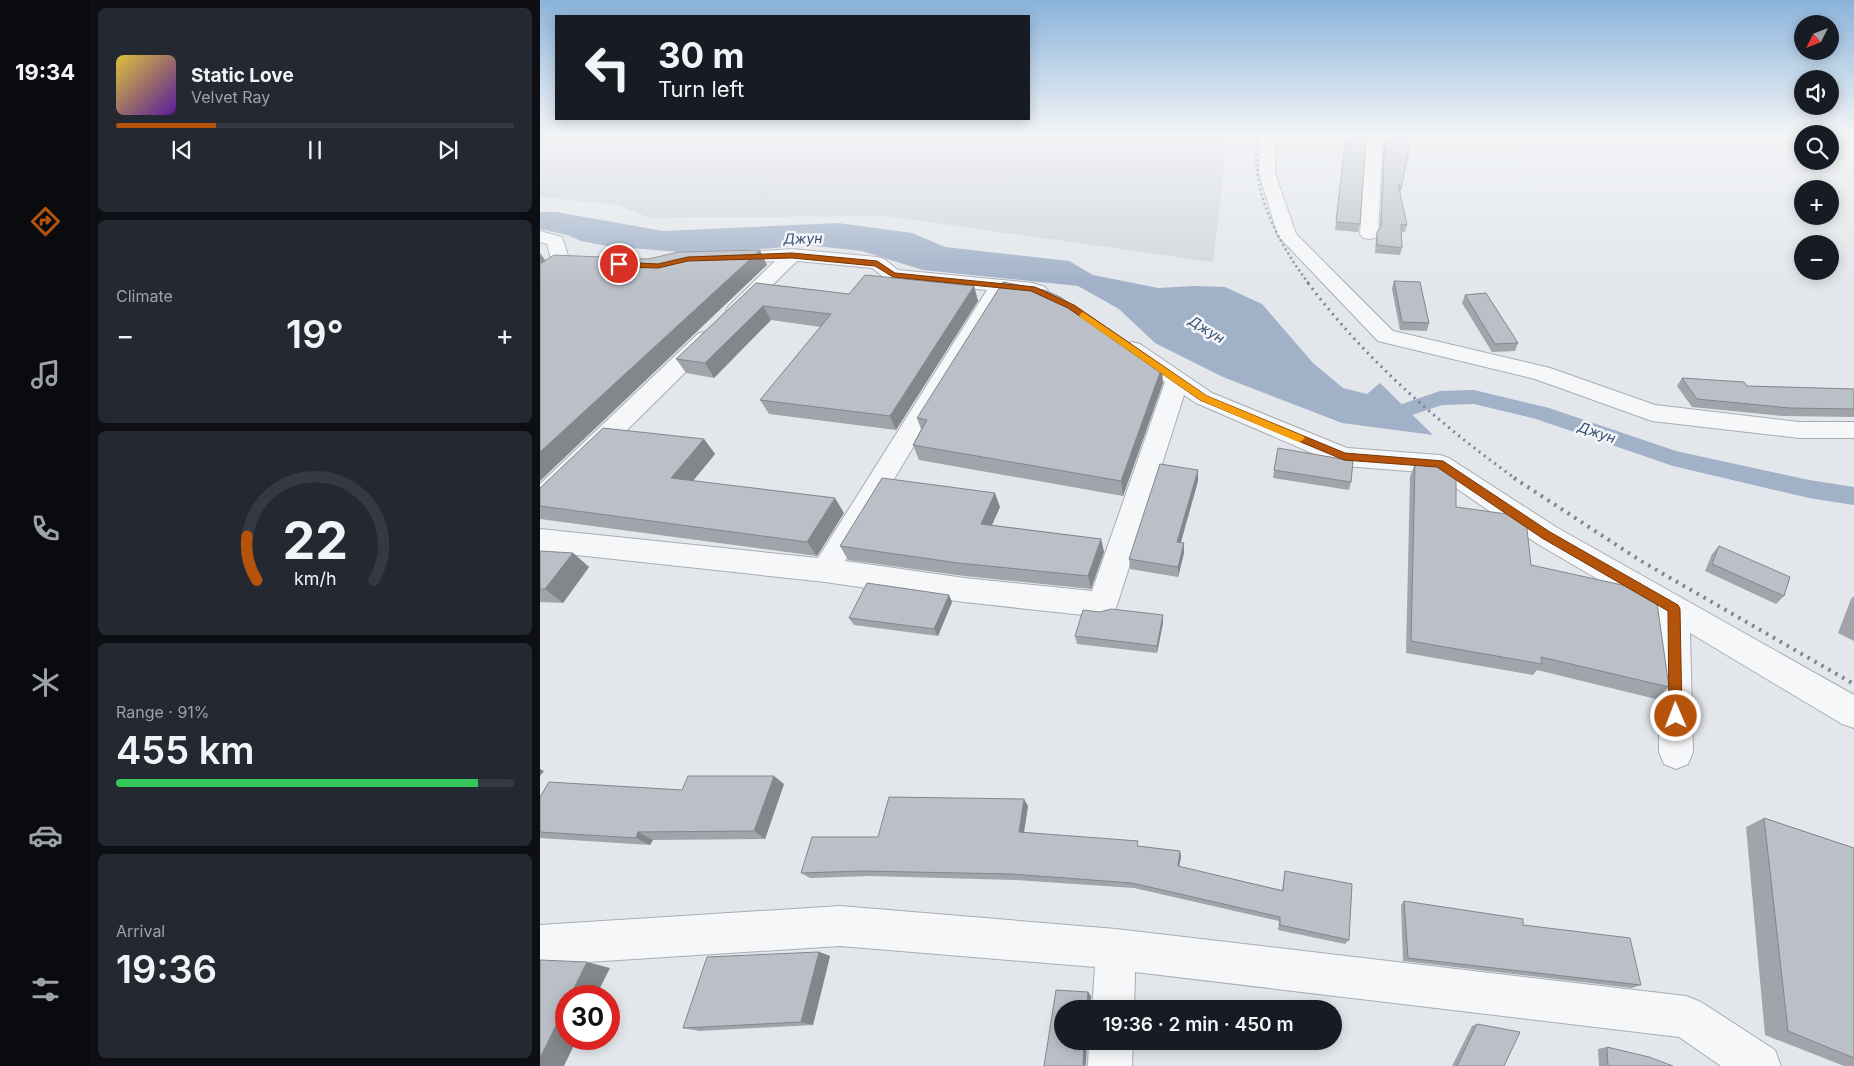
<!DOCTYPE html>
<html lang="en">
<head>
<meta charset="utf-8">
<style>
	body { margin:0; font-family:Inter,sans-serif; background:#242831; color:#f1f3f6; height:100vh; display:flex; flex-direction:column; font-size:19px; white-space:nowrap }
	* { box-sizing:border-box; margin:0 }
	p { font-size:16px; color:#9ea1a6 }
	.icon { flex:none; width:28px; height:28px; fill:none; stroke:currentColor; stroke-width:2; stroke-linecap:round; stroke-linejoin:round }
	.map { position:relative; flex:1; overflow:hidden }
	.panel { display:flex; flex-direction:column; gap:8px; padding:8px; background:#0d0f14; width:450px }
	.panel>* { flex:none }
	.guide { position:absolute; left:15px; top:15px; width:475px; height:105px; border-radius:0px; box-shadow:0 2px 12px #0003; background:#171b24; color:#f1f3f6; overflow:hidden }
	.needle { width:32px; rotate:228deg }
	.controls { position:absolute; left:1254px; top:15px; display:grid; gap:10px }
	.controls a { display:grid; place-items:center; width:45px; height:45px; border-radius:50%; background:#171b24; box-shadow:0 2px 12px #0003; font-size:25px }
	.speed { position:absolute; left:15px; top:985px; display:flex; gap:10px; font-size:25px; font-weight:700; text-align:center }
	.speed>* { display:grid; place-content:center; width:65px; height:65px; border-radius:50%; background:#171b24; box-shadow:0 2px 12px #0003; line-height:1 }
	.speed .limit { border:8px solid #d22; background:#fff; color:#111 }
	.pin { position:absolute; display:grid; place-items:center; width:42px; height:42px; color:#fff; margin:-21px; border:2px solid #fff; border-radius:50%; box-shadow:0 1px 5px #0007 }
	.me { position:absolute; width:55px; margin:-28px; rotate:359deg; stroke-linejoin:round; filter:drop-shadow(0 0 4px #0008) }
	.turn { display:flex; align-items:center; gap:18px; height:105px; padding:0 20px; font-size:22px }
	.turn .icon { width:65px; height:65px; stroke-width:2.5 }
	.turn b { display:block; font-size:35px; line-height:42px }
	.big { font-size:38px; font-weight:600; line-height:1.1 }
	.panel .widget { flex:1; display:flex; flex-direction:column; justify-content:center; gap:8px; min-width:0; padding:0 18px; border-radius:8px; background:#242831 }
	.panel .dial { align-items:center; gap:0 }
	.dial svg { height:130px; overflow:visible; fill:none; stroke:#363941; stroke-width:7; stroke-linecap:round; text-anchor:middle }
	.dial text { fill:#f1f3f6; stroke:none }
	.song { display:flex; align-items:center; gap:15px }
	.cover { width:60px; height:60px; border-radius:8px; background:linear-gradient(135deg,hsl(50 70% 55%),hsl(270 70% 35%)) }
	.played { height:5px; border-radius:2px; background:linear-gradient(90deg,#b45309 25%,#363941 25%) }
	.keys { display:flex; justify-content:space-around; direction:ltr }
	.heat { display:flex; justify-content:space-between; align-items:center; font-size:28px; direction:ltr }
	.charge { height:8px; border-radius:4px; background:linear-gradient(90deg,#34c759 91%,#363941 0) }
	.trip { position:absolute; left:514px; top:1000px; width:288px; height:50px; border-radius:25px; background:#171b24; box-shadow:0 2px 12px #0003; font-weight:600; line-height:50px; text-align:center }
	main { display:flex; flex:1; min-height:0 }
	.tab-bar { display:flex; flex-direction:column; width:90px; justify-content:space-around; align-items:center; background:#090b0e; color:#9ea1a6 }
	.tab-bar .icon { width:35px; height:35px }
	.tab-bar .selected { color:#b45309 }
	.tab-bar b { font-size:22px; color:#f1f3f6 }
	.map>svg:first-child { display:block }
	.built { fill:#d2d5dc }
	.water { fill:#a1b1c8 }
	.lines { fill:none; stroke-linecap:round; stroke-linejoin:round }
	.canal { fill:#a1b1c8; fill-rule:evenodd }
	.minor-casing { stroke:#a8adb4; stroke-width:2 }
	.minor { fill:#f6f7f9; fill-rule:evenodd }
	.rail-far2 { stroke:#7e8493; stroke-width:2.5; stroke-dasharray:2 3; stroke-linecap:butt }
	.rail-far1 { stroke:#7e8493; stroke-width:3; stroke-dasharray:2 4.5; stroke-linecap:butt }
	.rail { stroke:#7e8493; stroke-width:4; stroke-dasharray:2.5 5.5; stroke-linecap:butt }
	.wall { fill:#a1a4ab }
	.shaded-wall { fill:#83868b }
	.building { fill:#bbbfc7; stroke:#83868b }
	.route { fill:#b45309; stroke:#753606 }
	.slow { fill:#f59e0b }
	.labels { text-anchor:middle; dominant-baseline:central; stroke-width:5; stroke-linejoin:round; paint-order:stroke }
	.far-water-label { font-size:14px; font-style:italic; fill:#384f73; stroke:#f3f5f8 }
</style>
</head>
<body>
<main>
<nav class="tab-bar">
<b>19:34</b>
<svg class="icon selected" aria-label="directions" viewBox="0 0 24 24"><path d="M12 3l9 9-9 9-9-9zM9 14v-3h6M13 9l2 2-2 2"/></svg>
<svg class="icon" aria-label="music" viewBox="0 0 24 24"><path d="M9 18V5l10-2v13"/><circle cx="6" cy="18" r="3"/><circle cx="16" cy="16" r="3"/></svg>
<svg class="icon" aria-label="phone" viewBox="0 0 24 24"><path d="M5 4h4l2 5-3 2q2 4 5 5l2-3 5 2v4C11 20 4 13 5 4z"/></svg>
<svg class="icon" aria-label="climate" viewBox="0 0 24 24"><path d="M12 3v18M4 7l16 10M4 17L20 7"/></svg>
<svg class="icon" aria-label="car" viewBox="0 0 24 24"><path d="M5 17H2v-5l4-1 3-4h7l3 4 3 1v5h-3M9 17h6M6 11h13"/><circle cx="7" cy="17" r="2"/><circle cx="17" cy="17" r="2"/></svg>
<svg class="icon" aria-label="filters" viewBox="0 0 24 24"><path d="M4 7h16M4 17h16"/><circle cx="9" cy="7" r="2"/><circle cx="15" cy="17" r="2"/></svg>
</nav>
<section class="panel">
<div class="widget">
<div class="song"><i class="cover"></i><div><b>Static Love</b><p>Velvet Ray</p></div></div>
<div class="played"></div>
<div class="keys"><svg class="icon" aria-label="previous" viewBox="0 0 24 24"><path d="M18 5L8 12l10 7zM5 5v14"/></svg><svg class="icon" aria-label="pause" viewBox="0 0 24 24"><path d="M8 5v14M16 5v14"/></svg><svg class="icon" aria-label="next" viewBox="0 0 24 24"><path d="M6 5l10 7-10 7zM19 5v14"/></svg></div>
</div>
<div class="widget"><p>Climate</p>
<div class="heat"><a>−</a><b class="big">19°</b><a>+</a></div>
</div>
<div class="widget dial"><svg viewBox="0 0 100 80">
<path d="M14 69A42 42 0 1 1 86 69"/>
<path d="M14 69A42 42 0 0 1 8 42" stroke="#b45309"/>
<text x="50" y="56" font-size="32" font-weight="700">22</text>
<text x="50" y="72" font-size="11">km/h</text>
</svg></div>
<div class="widget"><p>Range · 91%</p><b class="big">455 km</b><div class="charge"></div></div>
<div class="widget"><p>Arrival</p><b class="big">19:36</b></div>
</section>
<div class="map">
<svg width="1314" height="1066" viewBox="0 0 1314 1066">
	<rect width="100%" height="100%" fill="#e3e6ea"/>
	<path class="built" d="M0 134H688L673 262 345 216 111 218 77 205 0 197Z"/>
	<path class="water" d="M0 212H16L123 231 298 223 372 233 405 247 529 261 553 275 618 288 654 286 685 287 722 304 773 363 803 388 827 394 840 383 893 435 802 423 683 377 615 343 579 309 538 286 383 270 322 251 267 245 186 252 150 253 67 246 41 241 27 235 0 229Z"/>
	<g class="lines">
		<path class="canal" d="M934 390 1009 408 1136 451 1269 480 1314 487V505L1269 498 1133 466 996 419 934 404 902 405 857 420 826 416 823 411 826 406 834 404 856 406 900 391Z"/>
		<defs>
			<path id="minor" d="M720 134H736L735 173 756 234 853 331 1010 368 1115 405 1259 422H1314V438H1259L1112 421 995 379 838 341 738 236 719 173Z
				M827 134H843L838 234 835 238 829 239 823 238 820 234Z
				M0 231 22 237 30 262 27 266 20 268 13 266 7 244 0 242Z
				M252 249 337 257 344 259 358 270 493 283 505 287 508 291 505 295 498 297 466 292 305 561 424 578 552 591 625 382 584 354 581 349 584 344 592 342 600 344 672 393 807 448 900 455 909 458 1016 527 1314 695V728L1302 724 1150 633 1153 752 1148 764 1136 769 1124 764 1119 752V615L996 543 894 473 804 466 795 463 656 403 644 395 577 605 573 614 562 617 424 602 285 582 0 551V529L278 558 447 290 353 281 346 279 332 268 257 261 203 314 196 316 189 314 186 310 189 306 235 261 184 264 177 262 175 258 177 254Z
				M167 332 175 333 178 338 175 343 9 507 0 510V484L159 333Z
				M300 906 576 929 1146 996 1161 1002 1235 1050 1241 1066H1181L1139 1037 595 972 594 1009H552L555 967 300 946 0 965V925Z
				M549 1041H593L592 1066H548Z"/>
		</defs>
		<use href="#minor" class="minor-casing"/>
		<use href="#minor" class="minor"/>
		<path class="rail-far2" d="M718 134C708 187 738 243 769 284"/>
		<path class="rail-far1" d="M768 283C826 360 898 423 976 479"/>
		<path class="rail" d="M974 478 1101 561 1314 684"/>
	</g>
	<path class="wall" d="M806 134 820 224 818 232 795 230Z
		M844 134H865V146H870L860 194 867 225 865 232H862V248L860 255 835 253 836 239 837 232 840 228Z
		M854 281 889 323 887 331 860 330 852 289Z
		M216 283 309 294 434 286 438 301 356 430 229 414 220 400 281 327 231 320 174 378 146 373 136 359Z
		M925 295 978 343 975 351 952 352 922 303Z
		M1142 378 1207 386 1314 389V417L1243 416 1152 407 1137 386Z
		M623 383 583 496 379 460 373 445 381 429 377 418Z
		M164 439 175 454 153 481 304 513 277 556 0 519V488Z
		M875 463 916 507 991 565 1129 687 1116 699 997 670 993 675 866 653 870 477Z
		M734 470 811 482 809 490 733 478Z
		M658 481 641 542 644 543V553L638 577 590 569 589 559Z
		M460 507 452 525 561 539 564 552 551 589 424 576 308 560 300 546Z
		M1179 546 1244 596 1236 604 1165 571 1172 554Z
		M0 551 33 553 49 567 23 603 0 602Z
		M409 595 412 602 398 636 314 625 309 618Z
		M1314 596V641L1298 633 1311 599Z
		M623 615V623L617 653 537 644 535 636Z
		M244 784 225 839 113 840 110 845 0 838V797L142 790Z
		M488 806 484 832 640 851 641 857 639 867 742 890 744 876 745 871 809 940 805 944 738 930 739 921 594 888 475 880 330 876 270 878 261 873 338 837Z
		M1224 818 1314 848V1066H1304L1225 1035 1206 827Z
		M864 901 983 925 1101 985 1092 988 863 961 861 905Z
		M279 952 290 956 273 1025 159 1031 143 1028Z
		M937 1024 964 1066H912L932 1026Z
		M1067 1047 1133 1066H1059L1058 1049Z"/>
	<path class="shaded-wall" d="M220 250 227 265 0 481V452Z
		M0 253 6 261 0 265Z
		M434 286 438 301 356 430 350 416Z
		M223 306 231 320 174 378 165 363Z
		M622 367 623 383 583 496 581 481Z
		M164 439 175 454 143 493 131 478Z
		M658 470V481L638 552 637 542Z
		M455 493 460 507 446 538 441 524Z
		M295 498 304 513 277 556 267 542Z
		M561 539 564 552 551 589 548 576Z
		M644 543V553L638 577V567Z
		M33 553 49 567 23 603 5 589Z
		M409 595 412 602 398 636 394 629Z
		M623 615V623L617 653V646Z
		M0 769 4 771 0 776Z
		M234 776 244 784 225 839 214 831Z
		M484 799 488 806 483 838 479 832Z
		M98 832 113 840 110 845 96 838Z
		M640 851 641 857 638 872V866Z
		M279 952 290 956 273 1025 261 1022Z
		M47 962 70 968 56 996H30Z
		M548 992 551 996 550 1009 547 1006Z
		M26 1005V1039H37L24 1066H0V1058Z
		M544 1041H547L546 1066 543 1064Z"/>
	<path class="building" d="M806 134H826L820 224 796 222Z
		M845 134H865V146H870L861 189 858 184 867 225 861 224 862 248 837 245V232L841 227Z
		M220 250 0 452V264L14 255 108 259 139 252Z
		M325 275 434 286 350 416 220 400 291 314 223 306 165 363 136 359 216 283 309 294Z
		M854 281 880 282 889 323 862 322Z
		M463 282 504 290 520 297 622 367 581 481 373 445 387 420 377 418Z
		M946 293 978 343 955 344 925 295Z
		M1142 378 1204 382 1207 386 1314 389V409L1250 408 1157 399Z
		M63 428 164 439 131 478 295 498 267 542 0 506V488Z
		M738 448 813 461 811 482 734 470Z
		M875 463 909 468 916 473V507L981 516 986 520 991 565 1105 590 1116 596 1129 687 1001 657 1002 664 871 641Z
		M620 464 658 470 637 542 644 543 638 567 589 559Z
		M342 478 455 493 441 524 561 539 548 576 418 563 300 546Z
		M1179 546 1250 577 1244 596 1172 564Z
		M0 551 33 553 5 589H0Z
		M327 583 409 595 394 629 309 618Z
		M571 609 623 615 617 646 535 636 543 610 560 612Z
		M148 776H234L214 831 98 832 96 838 0 832V797L9 782 142 790Z
		M349 797 484 799 479 832 598 841 597 846 640 851 638 866 743 891 745 871 812 884 809 940 740 925V917L592 883 471 874 323 871 261 873 272 837H338Z
		M1224 818 1314 848V1058L1248 1031Z
		M864 901 983 919V925L1090 938 1101 985 868 958Z
		M279 952 261 1022 143 1028 167 957Z
		M0 960 47 962 30 996H26V1005L0 1058Z
		M516 990 548 992 547 1006 553 1008V1009H522V1041H544L543 1064 545 1066H504Z
		M595 1001 628 1004V1009H594L595 1008Z
		M937 1024 980 1032 964 1066H917Z
		M1067 1047 1109 1057 1133 1066H1068Z"/>
	<linearGradient id="sky" x2="0" y2="1"><stop stop-color="#8bb3db"/><stop offset="0.47" stop-color="#f2f4f6"/><stop offset="1" stop-color="#f2f4f6" stop-opacity="0"/></linearGradient>
	<rect width="1314" height="284" fill="url(#sky)"/>
	<path class="route" d="M252 253 337 261 355 273 495 287 534 305 667 396 805 453 903 461 1010 532 1138 605 1140 609 1142 716 1140 720 1136 722 1131 720 1129 716 1128 611 1002 538 897 467 804 460 660 400 528 308 491 291 353 277 335 266 252 258 148 261 118 268 79 267 75 264 79 262 118 264 148 257Z"/>
	<path class="slow" d="M543 312 667 396 763 436 765 438 760 442 756 441 660 400 540 317 539 315Z"/>
	<g class="labels">
		<g class="far-water-label">
			<text transform="translate(263 238) rotate(-1)">Джун</text>
			<text transform="translate(667 329) rotate(32)">Джун</text>
			<text transform="translate(1057 432) rotate(19)">Джун</text>
		</g>
	</g>
</svg>
<div class="controls">
<a><svg class="needle" viewBox="-14 -14 28 28"><path d="M0-13l5 13h-10z" fill="#e53935"/><path d="M0 13l5-13h-10z" fill="#9ea1a6"/></svg></a>
<a><svg class="icon" aria-label="sound" viewBox="0 0 24 24"><path d="M4 9h4l5-4v14l-5-4H4zM17 9q2 3 0 6"/></svg></a>
<a><svg class="icon" aria-label="search" viewBox="0 0 24 24"><circle cx="10" cy="10" r="6"/><path d="M15 15l6 6"/></svg></a>
<a>+</a>
<a>−</a>
</div>
<div class="speed"><div class="limit">30</div></div>
<div class="pin" style="left:79px;top:264px;background:#d93025"><svg class="icon" aria-label="arrive" viewBox="0 0 24 24"><path d="M6 21V4h12l-3 4 3 4H6"/></svg></div>
<svg class="me" style="left:1136px;top:716px" viewBox="-20 -20 40 40"><circle r="17" fill="#b45309" stroke="#fff" stroke-width="3"/><path d="M0-11L8 9 0 5-8 9z" fill="#fff"/></svg>
<div class="trip">19:36 · 2 min · 450 m</div>
<div class="guide">
<div class="turn"><svg class="icon" aria-label="left" viewBox="0 0 24 24"><path d="M17 20v-9H6M10 6l-5 5 5 5"/></svg><div><b>30 m</b>Turn left</div></div>
</div>
</div>
</main>
</body>
</html>
